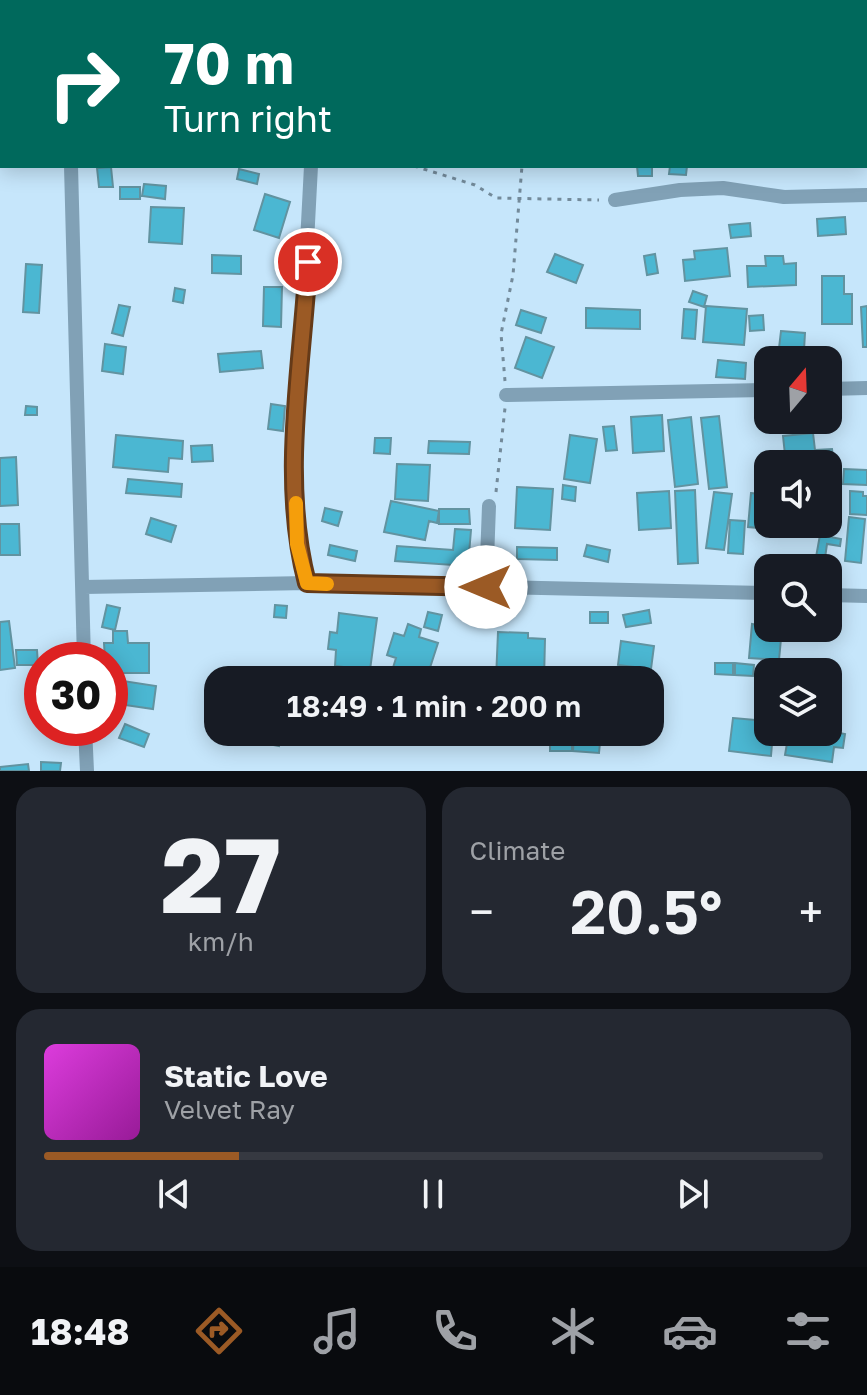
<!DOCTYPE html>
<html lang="en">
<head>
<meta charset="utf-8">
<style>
	body { margin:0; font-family:"Golos Text",sans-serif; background:#242831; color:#f1f3f6; height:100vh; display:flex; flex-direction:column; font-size:30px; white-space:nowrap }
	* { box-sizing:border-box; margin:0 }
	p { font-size:26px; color:#9ea1a6 }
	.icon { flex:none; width:44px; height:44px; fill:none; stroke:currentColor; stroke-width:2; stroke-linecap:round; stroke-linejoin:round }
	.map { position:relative; height:771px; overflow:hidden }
	.side { display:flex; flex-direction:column; gap:16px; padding:16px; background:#0d0f14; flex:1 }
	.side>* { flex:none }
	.hud { position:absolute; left:0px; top:0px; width:868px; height:168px; box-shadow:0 4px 20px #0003; background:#00695c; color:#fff; overflow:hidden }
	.needle { width:52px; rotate:19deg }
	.fabs { position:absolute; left:754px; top:346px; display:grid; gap:16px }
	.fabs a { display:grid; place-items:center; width:88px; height:88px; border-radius:16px; background:#171b24; box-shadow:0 4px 20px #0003; font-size:40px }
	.speed { position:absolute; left:24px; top:642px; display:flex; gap:16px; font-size:40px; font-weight:700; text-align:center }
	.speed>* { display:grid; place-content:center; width:104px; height:104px; border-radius:50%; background:#171b24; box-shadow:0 4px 20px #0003; line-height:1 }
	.speed .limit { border:12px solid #d22; background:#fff; color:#111 }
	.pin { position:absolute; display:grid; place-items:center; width:68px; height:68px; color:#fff; margin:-34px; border:4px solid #fff; border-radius:50%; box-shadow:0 2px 8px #0007 }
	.me { position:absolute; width:88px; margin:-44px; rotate:270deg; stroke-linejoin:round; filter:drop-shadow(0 0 6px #0008) }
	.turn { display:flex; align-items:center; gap:28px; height:168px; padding:0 32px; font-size:36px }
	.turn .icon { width:104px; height:104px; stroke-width:2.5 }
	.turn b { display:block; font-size:56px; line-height:68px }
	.big { font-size:60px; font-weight:600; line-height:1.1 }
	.side .tile { flex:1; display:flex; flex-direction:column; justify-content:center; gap:12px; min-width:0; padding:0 28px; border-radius:24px; background:#242831 }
	.side .dial { align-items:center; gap:0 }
	.dial b { font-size:104px; line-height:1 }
	.song { display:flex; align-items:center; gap:24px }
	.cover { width:96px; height:96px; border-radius:12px; background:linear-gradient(135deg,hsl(300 70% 55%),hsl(300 70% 35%)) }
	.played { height:8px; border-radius:4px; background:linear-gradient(90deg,#9b5a25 25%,#363941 25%) }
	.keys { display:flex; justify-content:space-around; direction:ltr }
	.heat { display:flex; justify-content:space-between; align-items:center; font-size:44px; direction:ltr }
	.side .tiles { flex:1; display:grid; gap:16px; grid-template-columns:1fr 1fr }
	.tile:last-child { grid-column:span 2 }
	.trip { position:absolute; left:204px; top:666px; width:460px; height:80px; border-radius:24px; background:#171b24; box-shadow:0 4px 20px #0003; font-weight:600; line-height:80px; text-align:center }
	.menu { display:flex; height:128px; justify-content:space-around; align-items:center; background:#090b0e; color:#9ea1a6 }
	.menu .icon { width:56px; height:56px }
	.menu .on { color:#9b5a25 }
	.menu b { font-size:36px; color:#f1f3f6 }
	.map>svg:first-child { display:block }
	.building { fill:#4bb7d2; stroke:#6293a0; stroke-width:2 }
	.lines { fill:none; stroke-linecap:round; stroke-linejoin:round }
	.path { stroke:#738a9a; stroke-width:3; stroke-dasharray:4 6; stroke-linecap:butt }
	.street { stroke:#81a1b6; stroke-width:14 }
	.route-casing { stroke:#653a18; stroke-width:20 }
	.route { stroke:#9b5a25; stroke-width:14 }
	.slow { stroke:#f59e0b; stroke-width:14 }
</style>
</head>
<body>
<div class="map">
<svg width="867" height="771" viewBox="0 0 867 771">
	<rect width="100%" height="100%" fill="#c6e6fb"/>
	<path class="building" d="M637 166H652V176H638Z
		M670 166H687L686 175 669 174Z
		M111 167 113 187H99L97 168Z
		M239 169 259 174 257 184 237 179Z
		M144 184 166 186 165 199 142 196Z
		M120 187H140V199H120Z
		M265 194 290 202 279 238 254 230Z
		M151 207 184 208 182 244 149 242Z
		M845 217 846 234 818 236 817 219Z
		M750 223 751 236 731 238 729 225Z
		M727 248 730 276 685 281 683 260 695 259 694 251Z
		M555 254 583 265 576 283 547 272Z
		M655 254 658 273 647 275 644 256Z
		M212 255 241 256V274L212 273Z
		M765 256H783L784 264 796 263V285L748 287 747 266H766Z
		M26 264 42 265 39 313 23 312Z
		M822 276H844V294H852V324H822Z
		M264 287H282L281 327 263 326Z
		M175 288 185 290 183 303 173 301Z
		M693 291 707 296 704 307 689 302Z
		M119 305 130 307 123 336 112 333Z
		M706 306 747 309 744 345 703 342Z
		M867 306V347H863L861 307Z
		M586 308 640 310V329L586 328Z
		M684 309 697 310 695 339 682 338Z
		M521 310 546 318 541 333 516 325Z
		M763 315 764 330 750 331 749 316Z
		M781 331 805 333 804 350 779 348Z
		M526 337 554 347 542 378 515 368Z
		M105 344 126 347 123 374 102 371Z
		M261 351 263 368 220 372 218 354Z
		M718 360 746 363 745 379 716 377Z
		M271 404 285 406 283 431 268 429Z
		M26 406 37 407V415H25Z
		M662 415 664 451 633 453 631 417Z
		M719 416 727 487 709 489 701 418Z
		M691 417 698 484 675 487 668 420Z
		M788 420H812V428L789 430Z
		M614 426 617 450 606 451 603 427Z
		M813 433 815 450 832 449 836 480 828 481V464H786L783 436Z
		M116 435 183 441 182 459 169 458 168 472 113 467Z
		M570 435 597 439 590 483 564 479Z
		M375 438H391L390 454 374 453Z
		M429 441 470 442 469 454 428 453Z
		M212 445 213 461 192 462 191 446Z
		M16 457 18 505 0 506V458Z
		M397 464 430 465 428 501 395 499Z
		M844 469 867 470V485L843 484Z
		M128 479 182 484 181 497 126 493Z
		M563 485 576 487 575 501 562 499Z
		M517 487 553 489 550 530 515 528Z
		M695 490 698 563 678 564 675 491Z
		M669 491 671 528 639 530 637 493Z
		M850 491 863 492V496H867V515L850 514Z
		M714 492 732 494 724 550 706 548Z
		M751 493 768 495V524H780L779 530 748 527Z
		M391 501 439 511 437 523 429 521 425 540 384 532Z
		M325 508 342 512 338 526 322 521Z
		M439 509H469L470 524H439Z
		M849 517 865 519 861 563 845 561Z
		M151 518 176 526 171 542 146 534Z
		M730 520 745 521 743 554 728 553Z
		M0 524H19L20 555H0Z
		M455 529 471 530 468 566 395 561 397 546 453 550Z
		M820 535 841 539 840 546 827 544 825 558 816 557Z
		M330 545 357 551 355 561 328 555Z
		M587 545 610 550 608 562 584 556Z
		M517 547 557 548V560L517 559Z
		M107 605 120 608 115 630 102 627Z
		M275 605 287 606 286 618 274 617Z
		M649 610 651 623 626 627 623 615Z
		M428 612 442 615 438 631 424 627Z
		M590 612H608V623H590Z
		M339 613 377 618 370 670 335 666 336 650 328 649 330 632 337 633Z
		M9 621 15 668 0 670V622Z
		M408 624 421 629 419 637 438 643 426 680 392 671 396 658 387 655 394 633 404 636Z
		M752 624 782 628 779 660 749 658Z
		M113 631H127L128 643H149V673H110V660H105L104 643H113Z
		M498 632 528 633V638L545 639 544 680H496Z
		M621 641 654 646 651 669 618 665Z
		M16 650H37L38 665H17Z
		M715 663H733V675L715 674Z
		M735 663 754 665 753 676 735 675Z
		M466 670 480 672 479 680 465 679Z
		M110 679 156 686 153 709 112 703 110 712Z
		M762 687 768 688V710L757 707Z
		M828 717 836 718 834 732 845 734 843 748 834 747 832 762 785 755 789 732H828Z
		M733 718 768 721V732H773L771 756 729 751Z
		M125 724 149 734 144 747 119 738Z
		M271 732H282L279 746 268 744Z
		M550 732H572V751H550Z
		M574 732H601L599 753 573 751Z
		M41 762 61 763 60 771H41Z
		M28 764 29 771H0V767Z"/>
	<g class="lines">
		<path class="path" d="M414 166 475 185 496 198 599 200
			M505 381 501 334 513 275 522 166
			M496 492 505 408"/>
		<path class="street" d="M69 2V0
			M608 2 616 0
			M71 166 84 660
			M615 200 680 190 723 188 784 197 867 195
			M828 389 867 388
			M506 395 768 390
			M307 583 297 544 295 472 311 166
			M84 587 307 583 768 593
			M486 587 489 506
			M828 595 867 596
			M85 728 87 771"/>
	</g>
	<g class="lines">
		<defs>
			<path id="route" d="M308 262C302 367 280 480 307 583L486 587"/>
		</defs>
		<use href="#route" class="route-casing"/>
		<use href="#route" class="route"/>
		<path class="slow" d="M296 503 297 544 307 583 327 584"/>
	</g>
</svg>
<div class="fabs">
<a><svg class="needle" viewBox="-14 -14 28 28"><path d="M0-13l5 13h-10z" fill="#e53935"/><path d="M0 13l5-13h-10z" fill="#9ea1a6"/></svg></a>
<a><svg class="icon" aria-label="sound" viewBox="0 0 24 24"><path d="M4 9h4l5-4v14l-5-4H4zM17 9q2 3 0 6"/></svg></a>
<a><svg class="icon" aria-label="search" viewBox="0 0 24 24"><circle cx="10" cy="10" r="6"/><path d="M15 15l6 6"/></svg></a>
<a><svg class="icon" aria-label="layers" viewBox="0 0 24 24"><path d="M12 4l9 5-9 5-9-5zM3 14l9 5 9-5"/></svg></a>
</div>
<div class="speed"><div class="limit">30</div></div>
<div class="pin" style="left:308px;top:262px;background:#d93025"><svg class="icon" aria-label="arrive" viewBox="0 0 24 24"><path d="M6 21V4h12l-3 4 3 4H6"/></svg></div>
<svg class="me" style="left:486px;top:587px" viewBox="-20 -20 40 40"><circle r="19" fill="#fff"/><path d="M0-13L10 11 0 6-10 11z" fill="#9b5a25"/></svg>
<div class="trip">18:49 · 1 min · 200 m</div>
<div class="hud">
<div class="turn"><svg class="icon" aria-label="right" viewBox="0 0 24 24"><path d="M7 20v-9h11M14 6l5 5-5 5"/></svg><div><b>70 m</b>Turn right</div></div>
</div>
</div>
<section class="side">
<div class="tiles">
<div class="tile dial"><b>27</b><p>km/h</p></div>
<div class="tile"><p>Climate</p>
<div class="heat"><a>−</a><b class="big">20.5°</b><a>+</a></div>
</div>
<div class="tile">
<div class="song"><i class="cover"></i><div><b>Static Love</b><p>Velvet Ray</p></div></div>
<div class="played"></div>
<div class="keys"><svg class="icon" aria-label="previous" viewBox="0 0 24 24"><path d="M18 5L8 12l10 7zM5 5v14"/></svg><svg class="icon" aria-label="pause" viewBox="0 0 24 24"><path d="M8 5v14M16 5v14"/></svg><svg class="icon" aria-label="next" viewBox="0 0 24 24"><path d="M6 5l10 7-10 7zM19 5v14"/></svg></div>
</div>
</div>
</section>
<nav class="menu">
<b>18:48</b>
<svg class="icon on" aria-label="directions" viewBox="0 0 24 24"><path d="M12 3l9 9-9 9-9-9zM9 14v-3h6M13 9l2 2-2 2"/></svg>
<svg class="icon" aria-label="music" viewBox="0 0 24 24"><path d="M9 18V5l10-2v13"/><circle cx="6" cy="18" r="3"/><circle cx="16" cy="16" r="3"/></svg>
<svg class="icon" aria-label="phone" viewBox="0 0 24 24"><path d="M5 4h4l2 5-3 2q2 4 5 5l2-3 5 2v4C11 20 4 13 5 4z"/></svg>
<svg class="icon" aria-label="climate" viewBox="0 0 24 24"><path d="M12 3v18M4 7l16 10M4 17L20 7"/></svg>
<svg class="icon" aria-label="car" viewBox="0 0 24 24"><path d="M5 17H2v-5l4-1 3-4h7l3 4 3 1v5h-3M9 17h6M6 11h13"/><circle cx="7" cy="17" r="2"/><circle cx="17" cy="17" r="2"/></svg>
<svg class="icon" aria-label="filters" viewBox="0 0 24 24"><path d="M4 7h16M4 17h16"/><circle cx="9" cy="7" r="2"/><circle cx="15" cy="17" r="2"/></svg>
</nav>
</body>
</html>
